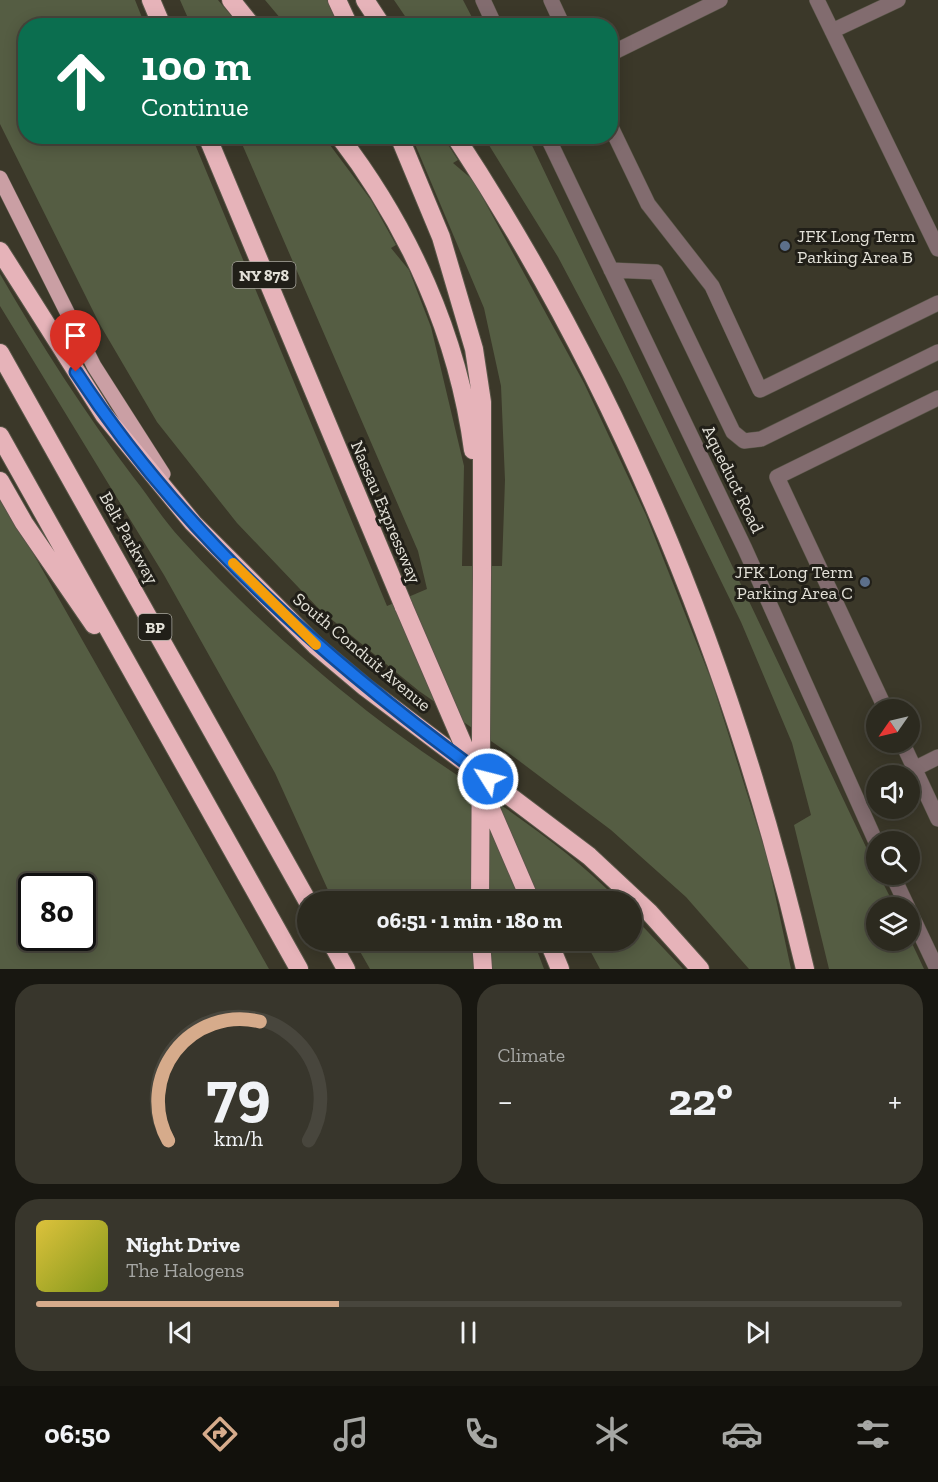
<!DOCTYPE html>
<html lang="en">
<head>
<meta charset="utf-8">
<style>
	body { margin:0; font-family:"Zilla Slab",serif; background:#38362c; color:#f1f3f6; height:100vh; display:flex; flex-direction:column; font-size:22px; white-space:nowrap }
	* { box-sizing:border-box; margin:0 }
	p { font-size:20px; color:#a6a7a4 }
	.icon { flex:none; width:33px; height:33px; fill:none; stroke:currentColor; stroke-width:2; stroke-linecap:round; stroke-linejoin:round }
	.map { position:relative; height:969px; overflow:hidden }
	.panel { display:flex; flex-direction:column; gap:15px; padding:15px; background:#181711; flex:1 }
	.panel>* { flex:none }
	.top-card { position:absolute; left:18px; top:18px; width:600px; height:126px; border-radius:24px; box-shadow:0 3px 15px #0003,0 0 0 2px #48463d; background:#0b6e4f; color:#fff; overflow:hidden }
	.needle { width:39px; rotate:236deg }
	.fabs { position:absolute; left:866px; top:699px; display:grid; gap:12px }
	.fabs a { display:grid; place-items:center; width:54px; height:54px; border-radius:50%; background:#2c2a1f; box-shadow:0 3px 15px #0003,0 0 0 2px #48463d; font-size:30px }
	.speed { position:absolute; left:18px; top:873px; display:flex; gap:12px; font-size:30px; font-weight:700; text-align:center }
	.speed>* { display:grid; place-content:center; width:78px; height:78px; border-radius:50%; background:#2c2a1f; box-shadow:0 3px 15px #0003,0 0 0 2px #48463d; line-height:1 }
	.speed .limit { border:3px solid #111; border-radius:9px; background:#fff; color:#111 }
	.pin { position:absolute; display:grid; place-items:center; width:51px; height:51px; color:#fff; margin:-62px -26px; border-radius:50% 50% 50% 0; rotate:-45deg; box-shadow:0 0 6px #0007 }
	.pin .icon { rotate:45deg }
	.me { position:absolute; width:66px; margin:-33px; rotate:306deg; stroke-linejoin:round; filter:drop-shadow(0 0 4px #0008) }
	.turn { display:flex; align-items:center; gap:21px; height:126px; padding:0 24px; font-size:27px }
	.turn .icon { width:78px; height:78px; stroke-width:2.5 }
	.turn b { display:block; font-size:42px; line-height:51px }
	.big { font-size:45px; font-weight:700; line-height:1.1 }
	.panel .card { flex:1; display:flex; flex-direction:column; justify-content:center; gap:9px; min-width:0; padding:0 21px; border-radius:24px; background:#38362c }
	.panel .dial { align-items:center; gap:0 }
	.dial svg { height:156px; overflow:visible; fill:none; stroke:#48463d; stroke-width:7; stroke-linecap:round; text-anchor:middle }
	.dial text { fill:#f1f3f6; stroke:none }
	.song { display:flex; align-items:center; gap:18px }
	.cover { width:72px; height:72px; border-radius:9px; background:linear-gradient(135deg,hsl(50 70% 55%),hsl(70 70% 35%)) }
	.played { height:6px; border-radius:3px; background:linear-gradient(90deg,#d6ab8b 35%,#48463d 35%) }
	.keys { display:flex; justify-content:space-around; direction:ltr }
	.heat { display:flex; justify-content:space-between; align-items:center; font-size:33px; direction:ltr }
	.panel .tiles { flex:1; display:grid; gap:15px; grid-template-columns:1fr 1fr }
	.card:last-child { grid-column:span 2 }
	.trip { position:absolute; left:297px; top:891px; width:345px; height:60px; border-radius:30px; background:#2c2a1f; box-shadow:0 3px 15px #0003,0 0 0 2px #48463d; font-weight:700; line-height:60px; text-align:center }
	.dock { display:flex; height:96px; justify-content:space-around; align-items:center; background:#12110c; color:#a6a7a4 }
	.dock .icon { width:42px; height:42px }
	.dock .current { color:#d6ab8b }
	.dock b { font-size:27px; color:#f1f3f6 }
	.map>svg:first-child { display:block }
	.green { fill:#555d43; fill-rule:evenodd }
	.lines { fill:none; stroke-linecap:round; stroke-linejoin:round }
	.minor-casing { stroke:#595648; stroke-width:16 }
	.major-casing { stroke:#595648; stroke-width:16 }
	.highway-casing { stroke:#595648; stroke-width:20 }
	.minor { stroke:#826c6f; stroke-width:15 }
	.major { stroke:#ca9fa4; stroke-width:15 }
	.highway { stroke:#e6b3b9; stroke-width:18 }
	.highway-bridge-casing { stroke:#595648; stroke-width:20; stroke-linecap:butt }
	.highway-bridge { stroke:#e6b3b9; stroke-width:18 }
	.route-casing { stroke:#114b97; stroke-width:15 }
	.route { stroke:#1a73e8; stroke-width:10 }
	.slow { stroke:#f59e0b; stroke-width:10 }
	.service-dot { fill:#5c6f8a; stroke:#211f18; stroke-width:2 }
	.labels { text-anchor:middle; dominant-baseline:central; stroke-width:6; stroke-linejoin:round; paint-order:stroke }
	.shield { fill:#211f18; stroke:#a9a79e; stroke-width:1.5 }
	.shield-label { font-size:16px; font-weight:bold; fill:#e3e1d8 }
	.poi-label { font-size:18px; fill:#e3e1d8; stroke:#211f18; text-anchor:start }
	.street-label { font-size:18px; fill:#e3e1d8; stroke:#211f18 }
</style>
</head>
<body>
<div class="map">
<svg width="938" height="969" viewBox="0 0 938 969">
	<rect width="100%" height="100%" fill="#3b3829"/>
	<path class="green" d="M0 0H135L145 25 26 26V136L192 137 387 606 427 589 418 551 239 137H324L371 200 396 245 391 248 409 270 431 327 464 466 462 566H502L505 480 501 386 484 308 412 137H443L458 160 453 163 473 180 584 383 646 515 712 682 767 857 791 969H749L686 897 611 830 514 757 419 691 319 609 237 523 157 422 99 323 0 124Z
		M180 0H218L239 25H191Z
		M265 0H327L339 25H286Z
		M394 0H463L476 25H411Z
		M484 137H528L876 868V874L879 875 895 907 876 908V940H909V937L924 969H829L794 825 811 815 792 743 741 622 622 378 558 257Z
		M0 274C41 345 85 413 134 478 150 498 164 521 181 539 237 601 301 659 367 711 450 776 545 825 619 901H333L275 773 164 575 0 306Z
		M0 495 269 969H0ZM32 886H82V938H32Z
		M632 915 683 969H600L585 941 632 940Z
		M354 941H544L535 945 544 969H370Z"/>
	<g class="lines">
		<defs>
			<path id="minor" d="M483 0 495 26
				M551 0 563 26
				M817 0 938 249
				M832 31 898 0
				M610 54 720 0
				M610 125 648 204 712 286 760 390 938 303
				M547 136 745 549 876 842
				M611 270 656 272 733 432 744 441 761 439 938 352
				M886 710 777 477 938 398
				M902 742 938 819
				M914 769 938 757
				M892 874 908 908
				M909 910 937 969"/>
			<path id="major" d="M0 178 94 366 163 474"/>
			<path id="highway" d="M151 0 162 26
				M231 0 252 26
				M337 0 349 26
				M365 0 382 26
				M207 136 404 607
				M339 136C409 227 458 336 473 450
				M399 136 441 237 474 349 482 402V576
				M455 136C623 391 736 673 805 969
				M0 251 104 415 193 523 315 645 365 687 589 856 649 912 700 969
				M0 353 308 902
				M0 436 299 969
				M0 481 24 523 94 625
				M330 940 346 969
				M481 940 483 969
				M548 940 560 969"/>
		</defs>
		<use href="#minor" class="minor-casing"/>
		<use href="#major" class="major-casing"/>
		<use href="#highway" class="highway-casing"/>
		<use href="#minor" class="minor"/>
		<use href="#major" class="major"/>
		<use href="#highway" class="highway"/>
		<defs>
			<path id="highway-bridge" d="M404 607 531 902
				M480 902 482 576"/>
		</defs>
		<use href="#highway-bridge" class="highway-bridge-casing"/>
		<use href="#highway-bridge" class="highway-bridge"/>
	</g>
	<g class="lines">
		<defs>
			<path id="route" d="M76 372C184 537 330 664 488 779"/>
		</defs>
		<use href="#route" class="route-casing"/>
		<use href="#route" class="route"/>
		<path class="slow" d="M233 563 316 645"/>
	</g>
	<g class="service-dot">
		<circle cx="785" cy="246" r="6"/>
		<circle cx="865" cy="582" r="6"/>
	</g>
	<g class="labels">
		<g class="shield">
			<rect x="232.5" y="262" width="63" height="26" rx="4.5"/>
			<rect x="138.5" y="614" width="33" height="26" rx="4.5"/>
		</g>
		<g class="shield-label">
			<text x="264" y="275">NY 878</text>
			<text x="155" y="627">BP</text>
		</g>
		<g class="poi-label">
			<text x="797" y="236">JFK Long Term<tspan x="797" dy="21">Parking Area B</tspan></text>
			<text x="853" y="572" text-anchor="end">JFK Long Term<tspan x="853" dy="21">Parking Area C</tspan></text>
		</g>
		<g class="street-label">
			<text transform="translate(733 479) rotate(64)">Aqueduct Road</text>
			<text transform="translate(386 512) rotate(67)">Nassau Expressway</text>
			<text transform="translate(129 538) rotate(61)">Belt Parkway</text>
			<text transform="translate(362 652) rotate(40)">South Conduit Avenue</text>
		</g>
	</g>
</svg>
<div class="fabs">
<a><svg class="needle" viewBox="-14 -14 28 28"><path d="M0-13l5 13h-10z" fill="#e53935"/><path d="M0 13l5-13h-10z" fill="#a6a7a4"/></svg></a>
<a><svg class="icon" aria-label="sound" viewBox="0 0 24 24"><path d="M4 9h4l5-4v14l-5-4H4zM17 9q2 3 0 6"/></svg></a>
<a><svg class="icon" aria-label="search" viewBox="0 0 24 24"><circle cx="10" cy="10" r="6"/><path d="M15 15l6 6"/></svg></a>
<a><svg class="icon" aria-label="layers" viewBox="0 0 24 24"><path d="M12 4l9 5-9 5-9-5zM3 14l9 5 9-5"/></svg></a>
</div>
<div class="speed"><div class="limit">80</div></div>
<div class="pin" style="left:76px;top:372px;background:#d93025"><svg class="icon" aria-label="arrive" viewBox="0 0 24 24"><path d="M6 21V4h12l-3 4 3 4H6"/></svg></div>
<svg class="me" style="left:488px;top:779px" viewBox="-20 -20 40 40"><circle r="17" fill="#1a73e8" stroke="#fff" stroke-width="3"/><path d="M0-11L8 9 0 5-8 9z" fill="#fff"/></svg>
<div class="trip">06:51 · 1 min · 180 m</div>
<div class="top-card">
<div class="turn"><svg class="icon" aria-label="ahead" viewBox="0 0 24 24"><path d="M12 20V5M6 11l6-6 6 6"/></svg><div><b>100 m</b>Continue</div></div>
</div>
</div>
<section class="panel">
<div class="tiles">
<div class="card dial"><svg viewBox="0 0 100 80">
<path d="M14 69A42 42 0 1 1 86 69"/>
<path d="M14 69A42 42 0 0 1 61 8" stroke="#d6ab8b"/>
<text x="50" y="56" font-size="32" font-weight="700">79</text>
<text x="50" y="72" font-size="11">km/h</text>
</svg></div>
<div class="card"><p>Climate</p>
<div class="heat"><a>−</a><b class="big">22°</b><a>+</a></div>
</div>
<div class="card">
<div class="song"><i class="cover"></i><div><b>Night Drive</b><p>The Halogens</p></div></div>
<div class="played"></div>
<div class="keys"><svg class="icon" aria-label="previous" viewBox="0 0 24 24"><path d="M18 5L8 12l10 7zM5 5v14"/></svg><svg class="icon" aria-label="pause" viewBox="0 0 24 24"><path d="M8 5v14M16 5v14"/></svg><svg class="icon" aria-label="next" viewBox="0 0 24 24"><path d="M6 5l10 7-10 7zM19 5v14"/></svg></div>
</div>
</div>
</section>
<nav class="dock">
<b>06:50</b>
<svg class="icon current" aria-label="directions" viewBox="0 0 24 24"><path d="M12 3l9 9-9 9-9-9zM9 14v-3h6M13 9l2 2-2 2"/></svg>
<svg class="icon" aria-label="music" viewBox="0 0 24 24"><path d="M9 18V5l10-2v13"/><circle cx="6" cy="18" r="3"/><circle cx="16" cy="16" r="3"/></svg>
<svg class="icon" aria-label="phone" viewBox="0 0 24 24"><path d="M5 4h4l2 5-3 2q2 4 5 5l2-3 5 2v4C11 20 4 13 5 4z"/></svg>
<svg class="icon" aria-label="climate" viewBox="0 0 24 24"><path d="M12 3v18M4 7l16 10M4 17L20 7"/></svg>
<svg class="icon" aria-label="car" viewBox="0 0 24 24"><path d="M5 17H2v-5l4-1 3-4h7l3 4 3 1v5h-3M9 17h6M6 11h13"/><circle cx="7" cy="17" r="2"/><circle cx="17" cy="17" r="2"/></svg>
<svg class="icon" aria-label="filters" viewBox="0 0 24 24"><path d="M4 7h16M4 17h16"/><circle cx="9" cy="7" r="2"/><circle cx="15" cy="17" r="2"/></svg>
</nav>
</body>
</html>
